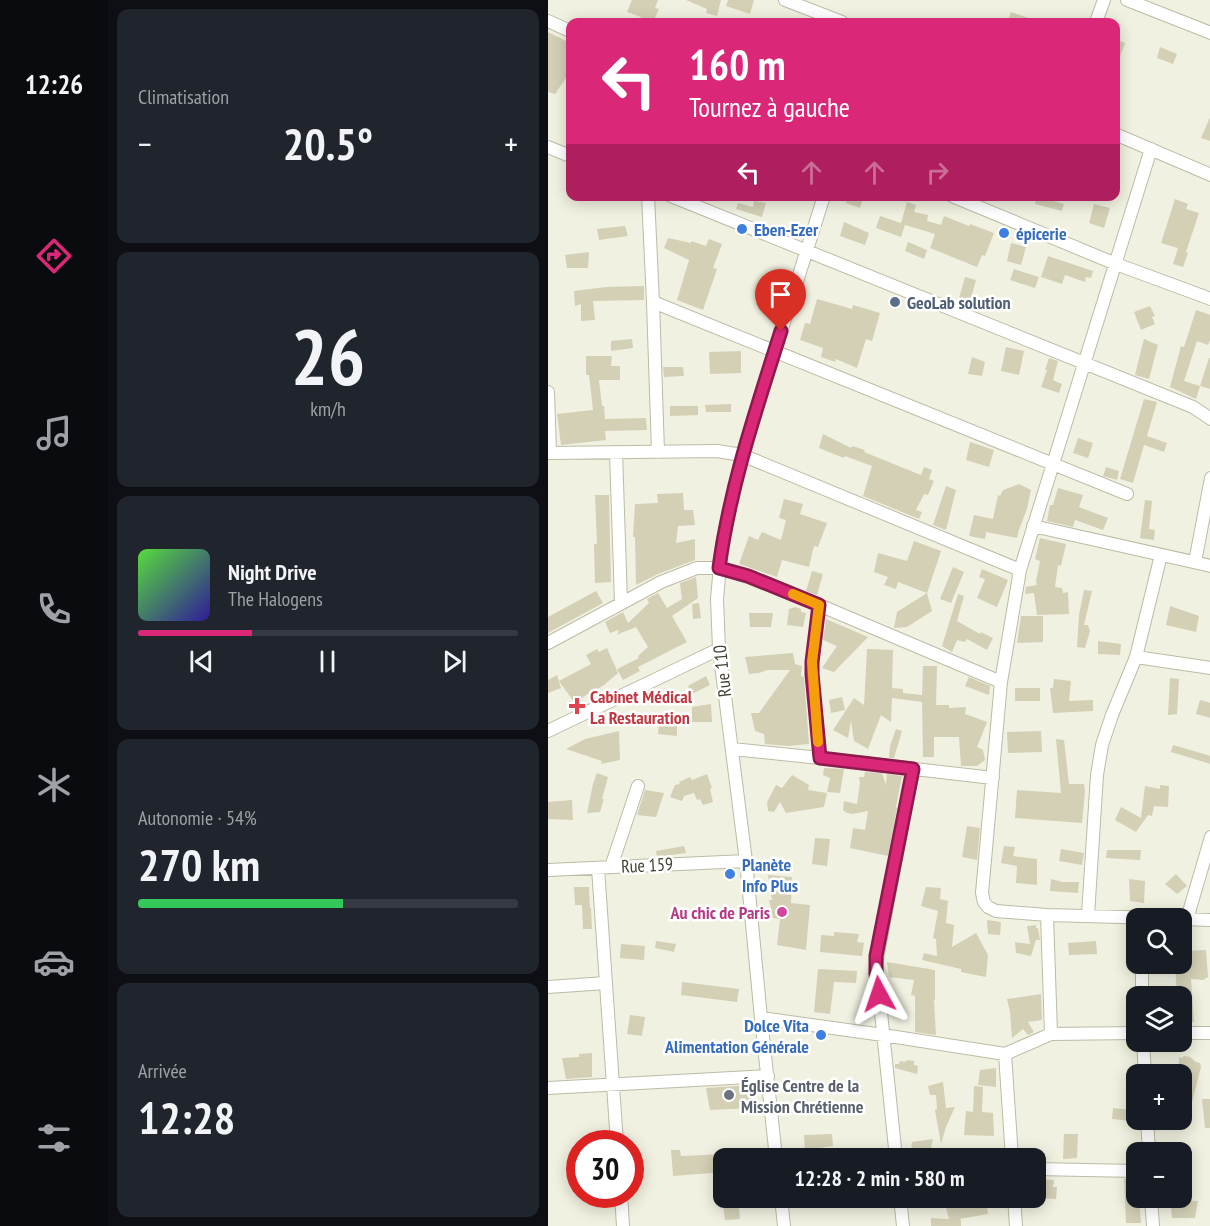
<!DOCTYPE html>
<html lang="fr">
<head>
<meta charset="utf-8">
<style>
	body { margin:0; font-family:"PT Sans Narrow",sans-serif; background:#20242c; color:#f1f3f6; height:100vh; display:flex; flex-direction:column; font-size:22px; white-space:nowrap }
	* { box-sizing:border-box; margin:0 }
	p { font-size:20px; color:#9ea1a6 }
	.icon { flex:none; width:33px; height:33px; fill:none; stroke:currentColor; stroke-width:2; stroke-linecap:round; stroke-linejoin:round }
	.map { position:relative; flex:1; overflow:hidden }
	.drawer { display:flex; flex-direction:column; gap:9px; padding:9px; background:#0d0f14; width:440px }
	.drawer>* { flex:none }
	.banner { position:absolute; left:18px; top:18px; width:554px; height:183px; border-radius:12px; box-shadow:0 3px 15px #0003; background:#db2777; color:#fff; overflow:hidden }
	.buttons { position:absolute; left:578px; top:908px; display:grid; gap:12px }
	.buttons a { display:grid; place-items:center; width:66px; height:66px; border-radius:12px; background:#171b24; box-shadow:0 3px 15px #0003; font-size:30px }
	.speed { position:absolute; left:18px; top:1130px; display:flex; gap:12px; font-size:30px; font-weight:700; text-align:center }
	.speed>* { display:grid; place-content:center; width:78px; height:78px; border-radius:50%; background:#171b24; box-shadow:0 3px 15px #0003; line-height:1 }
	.speed .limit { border:9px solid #d22; background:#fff; color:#111 }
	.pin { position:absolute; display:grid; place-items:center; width:51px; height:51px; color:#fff; margin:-62px -26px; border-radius:50% 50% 50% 0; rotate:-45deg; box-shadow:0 0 6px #0007 }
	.pin .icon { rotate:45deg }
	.me { position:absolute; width:66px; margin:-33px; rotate:355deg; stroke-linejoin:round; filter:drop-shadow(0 0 4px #0008) }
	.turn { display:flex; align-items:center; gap:21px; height:126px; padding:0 24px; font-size:27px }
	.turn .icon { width:78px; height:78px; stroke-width:2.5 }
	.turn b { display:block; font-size:42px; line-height:51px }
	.lanes { display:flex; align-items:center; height:57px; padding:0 24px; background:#0003; justify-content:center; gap:30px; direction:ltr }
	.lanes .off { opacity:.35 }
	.big { font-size:45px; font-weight:800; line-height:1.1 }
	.drawer .widget { flex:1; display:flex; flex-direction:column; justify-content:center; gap:9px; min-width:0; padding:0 21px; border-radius:12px; background:#20242c }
	.drawer .dial { align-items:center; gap:0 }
	.dial b { font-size:78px; line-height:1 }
	.song { display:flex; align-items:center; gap:18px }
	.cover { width:72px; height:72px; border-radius:9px; background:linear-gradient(135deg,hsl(110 70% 55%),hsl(250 70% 35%)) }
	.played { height:6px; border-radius:3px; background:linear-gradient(90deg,#db2777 30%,#363941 30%) }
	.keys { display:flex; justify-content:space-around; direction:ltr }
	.heat { display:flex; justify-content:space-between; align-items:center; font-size:33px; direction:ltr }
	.charge { height:9px; border-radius:4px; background:linear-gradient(90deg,#34c759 54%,#363941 0) }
	.trip { position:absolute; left:165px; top:1148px; width:333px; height:60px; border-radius:12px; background:#171b24; box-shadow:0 3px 15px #0003; font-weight:800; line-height:60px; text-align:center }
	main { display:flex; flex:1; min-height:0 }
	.tabs { display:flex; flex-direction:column; width:108px; justify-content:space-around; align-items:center; background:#090b0e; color:#9ea1a6 }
	.tabs .icon { width:42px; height:42px }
	.tabs .current { color:#db2777 }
	.tabs b { font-size:27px; color:#f1f3f6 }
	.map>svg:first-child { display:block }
	.building { fill:#d3d0b6 }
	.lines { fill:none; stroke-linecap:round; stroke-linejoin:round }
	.minor-casing { stroke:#bdbba4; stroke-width:14 }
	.minor { stroke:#fff; stroke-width:12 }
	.route-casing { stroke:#8e194d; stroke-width:15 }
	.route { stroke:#db2777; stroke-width:10 }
	.slow { stroke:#f59e0b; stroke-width:10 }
	.shop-dot { fill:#3f7fe0; stroke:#fff; stroke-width:2 }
	.service-dot { fill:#5c6f8a; stroke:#fff; stroke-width:2 }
	.health-dot { fill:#e0444e; stroke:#fff; stroke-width:2 }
	.hotel-dot { fill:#d1479c; stroke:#fff; stroke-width:2 }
	.worship-dot { fill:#6b7280; stroke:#fff; stroke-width:2 }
	.labels { text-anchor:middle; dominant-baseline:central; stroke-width:5; stroke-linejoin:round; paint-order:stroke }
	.shop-label { font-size:18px; font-weight:bold; fill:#366cbe; stroke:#fff; text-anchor:start }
	.service-label { font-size:18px; font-weight:bold; fill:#4e5e75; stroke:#fff; text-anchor:start }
	.street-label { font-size:18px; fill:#434132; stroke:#fff }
	.health-label { font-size:18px; font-weight:bold; fill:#be3a42; stroke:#fff; text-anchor:start }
	.hotel-label { font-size:18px; font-weight:bold; fill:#b23c85; stroke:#fff; text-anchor:end }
	.worship-label { font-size:18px; font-weight:bold; fill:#5b616d; stroke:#fff; text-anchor:start }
</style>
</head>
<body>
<main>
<nav class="tabs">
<b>12:26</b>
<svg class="icon current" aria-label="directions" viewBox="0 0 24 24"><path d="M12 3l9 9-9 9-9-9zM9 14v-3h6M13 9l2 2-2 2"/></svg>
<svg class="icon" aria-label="music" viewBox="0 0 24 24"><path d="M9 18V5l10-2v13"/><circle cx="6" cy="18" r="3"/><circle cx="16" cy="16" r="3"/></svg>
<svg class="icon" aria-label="phone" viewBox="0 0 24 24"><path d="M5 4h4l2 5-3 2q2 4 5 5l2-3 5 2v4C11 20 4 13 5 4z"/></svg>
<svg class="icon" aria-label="climate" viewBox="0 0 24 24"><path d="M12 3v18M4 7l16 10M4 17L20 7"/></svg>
<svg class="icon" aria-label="car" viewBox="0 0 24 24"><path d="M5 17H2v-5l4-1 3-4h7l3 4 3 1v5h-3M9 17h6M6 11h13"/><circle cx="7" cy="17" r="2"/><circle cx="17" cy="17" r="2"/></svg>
<svg class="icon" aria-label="filters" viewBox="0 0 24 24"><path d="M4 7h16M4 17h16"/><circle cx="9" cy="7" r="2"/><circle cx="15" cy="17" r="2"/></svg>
</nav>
<section class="drawer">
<div class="widget"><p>Climatisation</p>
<div class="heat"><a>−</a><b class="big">20.5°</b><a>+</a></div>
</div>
<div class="widget dial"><b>26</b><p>km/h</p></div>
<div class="widget">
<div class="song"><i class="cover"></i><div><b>Night Drive</b><p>The Halogens</p></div></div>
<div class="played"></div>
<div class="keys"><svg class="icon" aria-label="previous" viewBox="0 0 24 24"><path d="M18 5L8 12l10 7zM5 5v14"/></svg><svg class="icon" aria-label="pause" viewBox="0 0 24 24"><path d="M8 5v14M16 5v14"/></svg><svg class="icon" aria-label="next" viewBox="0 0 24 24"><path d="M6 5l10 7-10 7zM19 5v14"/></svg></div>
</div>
<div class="widget"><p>Autonomie · 54%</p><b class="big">270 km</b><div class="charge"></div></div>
<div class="widget"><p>Arrivée</p><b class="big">12:28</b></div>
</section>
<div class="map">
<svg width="663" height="1226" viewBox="0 0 663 1226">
	<rect width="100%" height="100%" fill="#f1f1e1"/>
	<path class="building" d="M84 0H110L107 8 111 9 105 22H91L93 17 79 12Z
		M138 0H173L169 16 158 13 159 9Z
		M180 0H206L202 14 178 6Z
		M463 12 489 21 488 22H459Z
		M0 32 22 43V72L7 94 0 92Z
		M567 39 577 43 568 67H567Z
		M612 47 629 54 625 64 609 58Z
		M663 115V141L653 138Z
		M300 196H316L312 208 298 203Z
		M489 196 516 204 514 211 487 204Z
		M627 199 640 204 638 209 651 213 638 252 640 253 635 267 625 264 630 248 613 243Z
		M206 201 218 203 214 217 188 209 190 203 205 207Z
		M359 202 368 205 366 212 380 215 379 221 393 225 396 216 421 226 422 224 446 233 437 256 434 255 429 267 382 248 387 234 357 225 353 237 328 228 332 216 353 223Z
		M546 204 562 208 556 228 541 223Z
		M296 222 321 233 317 245 292 236Z
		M77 226 80 236 51 240 49 229Z
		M120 238 143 243V241L158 246 161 239 174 244 165 268 169 269 155 310 129 300 141 260 116 248Z
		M360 242 379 250 376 259 357 251Z
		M463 243 478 247 473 265 459 261Z
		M41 252 40 268H19L17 255Z
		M500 256 545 271 543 278 538 277 537 282 517 275 514 284 493 277Z
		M466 269 491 277 487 288 462 280Z
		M417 277 428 280 421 305 410 302Z
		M96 286V300L45 301 47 320 33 321V304L27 306 26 291 58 287Z
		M269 299 304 309 305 305 332 313 324 341 318 339 309 368 288 359 287 362 273 357 275 348 252 340 257 323 262 324Z
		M602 306 607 316 604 317 607 324 593 330 586 312Z
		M648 310 663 315V338L660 345 649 341 636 381 652 386 648 399 622 387 633 346 636 347Z
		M84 339 85 348 63 351V341Z
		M596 339 610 345 601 379 587 375Z
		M458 347 476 351 471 375 453 371Z
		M193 351V373L162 374 161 352Z
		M38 356H64L63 366H72V380H51L54 406H56L57 419 98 418 99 430 57 431 58 440 13 445 9 414 45 410 41 375H38Z
		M424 357 437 362 434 376 420 374Z
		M501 358 510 361 505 380 514 384 511 393 493 387 499 370H497Z
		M661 358H663V389L652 386Z
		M115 367H135L136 376 116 377Z
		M596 399 609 402 599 436 619 443 616 452 596 445 585 483 572 479Z
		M183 404V412H158L157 405Z
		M122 406H150V415L122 416Z
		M275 434 303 448 304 446 317 450 316 452 373 475 376 467 384 470 381 479 386 481 380 495 376 494 368 510 374 512 371 519 315 496 324 466 297 456 296 458 271 448Z
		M530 438 545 443 540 458 525 453Z
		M422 442 446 450 441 467 418 460Z
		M558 467 571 471 569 480 555 476Z
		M471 484 483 490 479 509 471 530 469 538 438 532 437 539 421 536 426 515 445 519 450 495 452 496 455 490Z
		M398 486 408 490 398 530 385 525Z
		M510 488 535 495 531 507 560 518 555 530 527 520 525 527 499 521 502 505H505Z
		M135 493 136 510H145L147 525 130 526 128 543 147 539V560L110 574 88 585 87 537H85L87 504 110 503 109 494Z
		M47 495H61L63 582 47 583 46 544H49Z
		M236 499 255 504 252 514 279 523 270 547 266 546 261 567 234 560 229 577 191 564 201 536 210 540 214 532 233 540 238 520 231 518Z
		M597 500 604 501 601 529 607 530 606 540 592 538Z
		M492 538 518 544 513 566 510 565 507 587 514 588 515 593 520 592 521 614 489 615 486 593 477 594 478 587 489 585 488 581 492 561 487 559Z
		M366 541 393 551 379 593 350 582 348 589 336 585 340 577 326 572 330 553 359 561Z
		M405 567 416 572 403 603 392 599Z
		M434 569 460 580 449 607 429 598 437 579 431 577Z
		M264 571 275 574 269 595 258 591Z
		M148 577 150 598 124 616 139 642 90 667 92 671 75 680 69 669 91 658 90 656 100 647 88 627 68 635 71 632 70 630 62 633 57 622 75 612 80 623 101 603 99 599 110 593 119 608 134 599 132 583Z
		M536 590 544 591 536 625H540L542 631 537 648 529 647 531 615Z
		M48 591 55 603 0 633V617Z
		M379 593 384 611 359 627 346 628 349 612Z
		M410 594 416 596 409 621 432 634 433 632 445 638 439 650 419 639 417 642 409 640 404 652 394 646Z
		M151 603 153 618 145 619 144 604Z
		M622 606 651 616 648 632 618 625Z
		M247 607 253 609V612L258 613 255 627 239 625 241 609Z
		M201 613H225L223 627H202Z
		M473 616H495V642L469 643Z
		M278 619 320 637 286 672 274 668 289 646 275 640Z
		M550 641 573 644 572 655 550 654Z
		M59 648 70 673 56 685 26 702 11 681 43 664 38 655 49 649 51 652Z
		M319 649 345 650 344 688 355 689V693L374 695 375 666H389L388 705H401V708L418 707 417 714 439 722 429 747 435 750 437 760 429 766H413L411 737H386V757H375L374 702 344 698 343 722 333 715 320 749 306 741 303 721 300 738 285 730 306 698 316 705Z
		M245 653 247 664 254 666 253 676 256 677 261 744 240 746 217 744 216 734 207 731 203 713H211L242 670H219L211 673 201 674 197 657Z
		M9 675 13 688 0 693V680Z
		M158 676 162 685 144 694 140 686Z
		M421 677 442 686 441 695 417 686Z
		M622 678 631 679 629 714 620 715Z
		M506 679 523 681 521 701 545 700V711L505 713 502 688H505Z
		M467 688H492V701H467Z
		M294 697 297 710 283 713 281 700Z
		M652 700 663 703V718L648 714Z
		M163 704 164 722H144V707Z
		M111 721 129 722V736L110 734Z
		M348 729 354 731 346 758H341L342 746Z
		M71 731 72 760 53 764 54 761 18 749 37 739Z
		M493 731 494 752 460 753 459 732Z
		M508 739 516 740 521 784H536L537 791 534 823 467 818 469 790 513 793Z
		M625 745 663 756V764L623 752Z
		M276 768 296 769 292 793 279 792 282 778 275 775Z
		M317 772 334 773 338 785 339 774 354 776 348 807 349 808 340 856 302 848 305 828 317 830 320 811 305 814 299 813 295 810 296 801 309 804 312 783 311 777H316Z
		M49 773 60 777 54 799H56L52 812 39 813 45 784Z
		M159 774 164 788 162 789 165 802 155 805 152 799 149 800 146 793 136 796 134 801 122 797 127 785 132 784 131 782 142 777 144 780Z
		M244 775 261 785 260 790 279 793 276 807 238 813 232 802 226 812 220 811 219 802 228 785 234 788Z
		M612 785 621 786 620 807 606 806 604 816 600 815 588 832 567 820 573 807 593 818 597 786 612 789Z
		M97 790 116 793 108 817 89 815Z
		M24 800 25 820 0 819V802Z
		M419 826 432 828 429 860 414 857Z
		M267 838 282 839 279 866 264 864Z
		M136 846 138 853 109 857 108 851Z
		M456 846 467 847 465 856 489 859V885L468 883 469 866 453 863Z
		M513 849 536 853 534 865 511 861Z
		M559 850H593L592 860 558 858Z
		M628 874 639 886 629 894 617 884Z
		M220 875 244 877 243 903 262 905 258 950 229 945 232 919 225 918 221 900H224Z
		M503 879 515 882H531L530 893 502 891Z
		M581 879 597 881 596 903 582 901Z
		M26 887H41L42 908H43L44 929H35L34 905H27Z
		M378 887 393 888 392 899 400 901 398 923 406 925 404 947 428 933 440 955 438 977 413 972V969L374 960 376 953 389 956 388 939 385 938 390 911 373 906Z
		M439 920 453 922 452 935 440 934Z
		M488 925V928H490L492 940H488L483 956 468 953 467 942 482 944 479 926Z
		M286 932 311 934 309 942 316 943 314 956 272 952 273 935 286 936Z
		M108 941 128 944 126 952 107 948Z
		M548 941 549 954 521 955 520 943Z
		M73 944 97 946 96 960 72 958Z
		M658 950 660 977 655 980 643 979 646 1022 633 1023V996H629L627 965 638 964V951Z
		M339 962 387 970V1000H386L388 1035 367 1032V996L363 995 366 980 341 977Z
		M270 969 309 971 308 983 286 982 282 1014 266 1012Z
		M134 982 191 989 189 1002 133 995Z
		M493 994 494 1020 480 1022 486 1032 480 1035 475 1029 464 1038 462 1012 459 999Z
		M82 1015 97 1017 94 1036 79 1034Z
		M44 1053V1077L18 1079 14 1058 31 1057V1054Z
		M636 1056 642 1057 648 1062 652 1063 653 1067 642 1110H633V1074H630L631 1057 634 1058Z
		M359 1060 366 1061V1065L370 1066 369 1074 347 1068V1064H351L352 1061 357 1062Z
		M448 1068V1087L430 1085 432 1070Z
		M395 1082 398 1108 407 1107 398 1127 393 1144 387 1110 389 1109 388 1095H382L380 1086Z
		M202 1085 205 1108 162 1110 158 1088Z
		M426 1086 435 1087 434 1112 445 1113 446 1136 416 1135 418 1111 425 1112Z
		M654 1099H662L663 1128H657Z
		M565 1108 584 1110 583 1121 564 1119Z
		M284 1134 285 1146 257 1150 256 1135Z
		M516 1134H530L529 1158 515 1159Z
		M385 1139 382 1153 363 1151 364 1142Z
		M123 1150H132L133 1156 176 1154V1172L125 1176Z
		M488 1179 506 1180 505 1187H509L508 1199 488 1198Z
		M576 1179 588 1180V1197H591L593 1223H578Z
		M174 1197H190L192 1219 177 1220Z
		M395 1197H415V1200L429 1197H442L443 1205 439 1206 440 1214 411 1219 413 1220V1226H383V1218L401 1219Z
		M631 1200 650 1201 647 1218H624L623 1207 631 1206Z"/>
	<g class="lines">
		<defs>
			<path id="minor" d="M237 0 294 22
				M579 0 663 33
				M0 21 22 31
				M548 22 556 0
				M567 134 663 175
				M0 147 22 156
				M603 149 472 570 453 682 434 893 436 902 440 907 448 911 499 915 611 918
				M100 196 105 302 579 494
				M123 196 645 407 663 419
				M404 196 568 264 663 299
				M105 302 110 452
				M0 392 2 453
				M68 452 73 602
				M0 453 169 451 194 455 472 570
				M485 526 663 566
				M647 562 663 478
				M271 605 264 662V674L272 758
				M0 643 113 582 149 568H171L200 577 271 605 453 682
				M588 657 663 668
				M0 731 171 649
				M184 749 272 758 445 778
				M63 867 90 786
				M50 868 69 1143
				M0 870 198 861
				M499 915 503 1034
				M540 915 549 775 554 745 564 715 588 657 613 555
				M634 919 663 920
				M639 919 663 837
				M594 963V996
				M0 987 58 983
				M213 1018 335 1035 457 1054 503 1034 588 1033
				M633 1033H663
				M595 1041 597 1074
				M457 1054 464 1158
				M0 1088 220 1076
				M599 1119 601 1152
				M228 1158 213 1018 198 861 171 649 169 599 174 544 194 455 276 196
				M348 1158 328 964 365 769
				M488 1169 588 1171
				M73 1194 75 1226
				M233 1197 236 1226
				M352 1197 355 1226
				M466 1197 468 1226
				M603 1197 605 1226"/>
		</defs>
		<use href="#minor" class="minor-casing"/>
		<use href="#minor" class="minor"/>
	</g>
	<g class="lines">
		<defs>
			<path id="route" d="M233 331C208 410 182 486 171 568L200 576 271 605 264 662V674L272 758 365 769 328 956V974L331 994"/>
		</defs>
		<use href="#route" class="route-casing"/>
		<use href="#route" class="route"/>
		<path class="slow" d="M245 594 271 605 264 662 270 742"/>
	</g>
	<g class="shop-dot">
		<circle cx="194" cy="229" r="6"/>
		<circle cx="456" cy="233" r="6"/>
		<circle cx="182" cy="874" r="6"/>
		<circle cx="273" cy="1035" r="6"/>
	</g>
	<circle class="service-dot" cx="347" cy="302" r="6"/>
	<path class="health-dot" d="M26 697h6v6h6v6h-6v6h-6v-6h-6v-6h6z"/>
	<circle class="hotel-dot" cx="234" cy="912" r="6"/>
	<circle class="worship-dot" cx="181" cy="1095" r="6"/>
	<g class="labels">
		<g class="shop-label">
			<text x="206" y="229">Eben-Ezer</text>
			<text x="468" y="233">épicerie</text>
			<text x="194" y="864">Planète<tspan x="194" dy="21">Info Plus</tspan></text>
			<text x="261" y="1025" text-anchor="end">Dolce Vita<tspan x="261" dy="21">Alimentation Générale</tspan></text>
		</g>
		<g class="service-label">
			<text x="359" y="302">GeoLab solution</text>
		</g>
		<g class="street-label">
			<text transform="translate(174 671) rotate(-96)">Rue 110</text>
			<text transform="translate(99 865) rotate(-3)">Rue 159</text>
		</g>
		<g class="health-label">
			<text x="42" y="696">Cabinet Médical<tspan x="42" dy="21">La Restauration</tspan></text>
		</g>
		<g class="hotel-label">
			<text x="222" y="912">Au chic de Paris</text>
		</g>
		<g class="worship-label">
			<text x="193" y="1085">Église Centre de la<tspan x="193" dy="21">Mission Chrétienne</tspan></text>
		</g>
	</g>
</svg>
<div class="buttons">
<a><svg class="icon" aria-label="search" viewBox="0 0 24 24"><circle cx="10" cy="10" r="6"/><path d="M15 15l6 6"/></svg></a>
<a><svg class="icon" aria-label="layers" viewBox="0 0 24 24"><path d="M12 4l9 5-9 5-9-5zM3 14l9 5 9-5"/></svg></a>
<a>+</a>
<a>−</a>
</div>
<div class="speed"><div class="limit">30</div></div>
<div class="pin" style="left:233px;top:331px;background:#d93025"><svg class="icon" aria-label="arrive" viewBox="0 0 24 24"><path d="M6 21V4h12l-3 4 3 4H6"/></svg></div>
<svg class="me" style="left:331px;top:994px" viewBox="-20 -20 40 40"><path d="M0-17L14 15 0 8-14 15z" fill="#db2777" stroke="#fff" stroke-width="4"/></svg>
<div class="trip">12:28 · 2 min · 580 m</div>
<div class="banner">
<div class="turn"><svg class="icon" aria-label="left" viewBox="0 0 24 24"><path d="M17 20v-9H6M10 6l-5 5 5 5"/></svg><div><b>160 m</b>Tournez à gauche</div></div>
<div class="lanes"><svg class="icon" aria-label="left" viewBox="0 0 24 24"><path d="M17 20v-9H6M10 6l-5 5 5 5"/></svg><svg class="icon off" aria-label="ahead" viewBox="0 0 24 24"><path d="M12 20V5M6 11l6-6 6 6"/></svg><svg class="icon off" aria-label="ahead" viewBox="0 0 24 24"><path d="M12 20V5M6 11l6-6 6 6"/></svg><svg class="icon off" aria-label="right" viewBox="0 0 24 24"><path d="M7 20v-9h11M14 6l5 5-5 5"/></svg></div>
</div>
</div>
</main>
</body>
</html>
